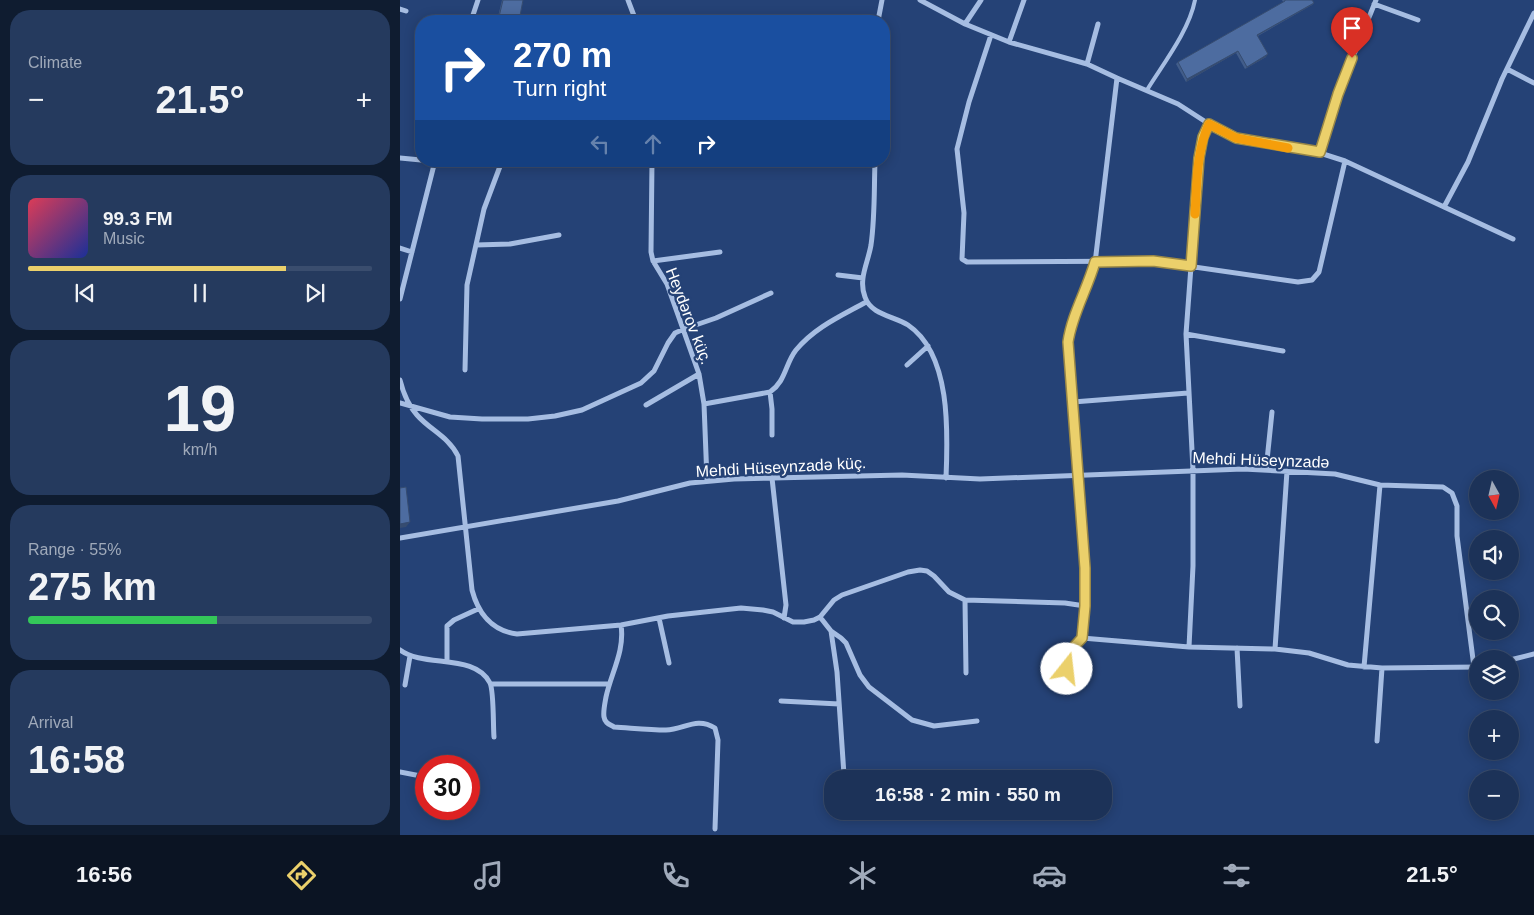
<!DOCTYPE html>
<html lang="en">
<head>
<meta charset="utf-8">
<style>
	body { margin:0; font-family:Helvetica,sans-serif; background:#253a5e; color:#f1f3f6; height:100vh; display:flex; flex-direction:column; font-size:19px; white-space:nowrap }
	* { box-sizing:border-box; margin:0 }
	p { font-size:16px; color:#a0aaba }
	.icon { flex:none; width:28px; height:28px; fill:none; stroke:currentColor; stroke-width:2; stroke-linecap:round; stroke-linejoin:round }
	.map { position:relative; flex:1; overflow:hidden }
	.panel { display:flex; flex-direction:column; gap:10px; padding:10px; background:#0f1c30; width:400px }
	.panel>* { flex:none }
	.banner { position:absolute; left:15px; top:15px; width:475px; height:152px; border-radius:20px; box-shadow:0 2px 12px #0003,0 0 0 1px #3a4d6e; background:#1a4fa0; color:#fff; overflow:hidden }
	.needle { width:32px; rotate:172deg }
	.tools { position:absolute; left:1069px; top:470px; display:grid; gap:10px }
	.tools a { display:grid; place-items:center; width:50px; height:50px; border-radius:50%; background:#1c3258; box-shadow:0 2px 12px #0003,0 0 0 1px #3a4d6e; font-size:25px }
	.speed { position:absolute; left:15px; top:755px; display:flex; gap:10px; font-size:25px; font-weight:700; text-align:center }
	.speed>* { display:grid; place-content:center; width:65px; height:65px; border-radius:50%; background:#1c3258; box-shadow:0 2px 12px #0003,0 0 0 1px #3a4d6e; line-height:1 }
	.speed .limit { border:8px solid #d22; background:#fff; color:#111 }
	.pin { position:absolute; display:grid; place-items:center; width:42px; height:42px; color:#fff; margin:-51px -21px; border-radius:50% 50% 50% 0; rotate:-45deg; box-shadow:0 0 5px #0007 }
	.pin .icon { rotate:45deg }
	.me { position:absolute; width:55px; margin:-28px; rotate:16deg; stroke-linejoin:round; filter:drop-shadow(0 0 4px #0008) }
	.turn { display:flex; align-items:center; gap:18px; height:105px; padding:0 15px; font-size:22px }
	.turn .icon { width:65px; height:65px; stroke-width:2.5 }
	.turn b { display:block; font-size:35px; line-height:42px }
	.lanes { display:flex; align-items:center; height:48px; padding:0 15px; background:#0003; justify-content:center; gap:25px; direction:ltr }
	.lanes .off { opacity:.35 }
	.big { font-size:38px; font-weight:800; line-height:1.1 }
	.panel .widget { flex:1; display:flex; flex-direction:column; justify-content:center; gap:8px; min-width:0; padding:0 18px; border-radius:20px; background:#253a5e }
	.panel .dial { align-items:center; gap:0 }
	.dial b { font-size:65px; line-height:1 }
	.song { display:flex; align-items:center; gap:15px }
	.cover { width:60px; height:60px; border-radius:8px; background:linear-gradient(135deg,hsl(350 70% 55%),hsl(230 70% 35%)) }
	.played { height:5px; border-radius:2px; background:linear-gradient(90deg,#ebd06b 75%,#3a4d6e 75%) }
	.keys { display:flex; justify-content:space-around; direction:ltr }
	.heat { display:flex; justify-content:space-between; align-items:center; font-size:28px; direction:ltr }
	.charge { height:8px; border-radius:4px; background:linear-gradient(90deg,#34c759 55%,#3a4d6e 0) }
	.trip { position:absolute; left:424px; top:770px; width:288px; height:50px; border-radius:20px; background:#1c3258; box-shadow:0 2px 12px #0003,0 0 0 1px #3a4d6e; font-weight:800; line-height:50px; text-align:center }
	.menu { display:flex; height:80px; justify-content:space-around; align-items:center; background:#0b1423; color:#a0aaba }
	.menu .icon { width:35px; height:35px }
	.menu .active { color:#ebd06b }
	.menu b { font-size:22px; color:#f1f3f6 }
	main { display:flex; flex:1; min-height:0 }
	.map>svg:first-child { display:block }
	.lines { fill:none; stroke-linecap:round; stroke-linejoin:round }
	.lane { stroke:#a6bde2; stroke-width:4 }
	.street { stroke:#a6bde2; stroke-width:5 }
	.wall { fill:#425d8a }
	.shaded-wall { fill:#364c70 }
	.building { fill:#4d6ca0; stroke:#364c70 }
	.route-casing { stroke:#998746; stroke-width:12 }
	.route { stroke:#ebd06b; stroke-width:9 }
	.slow { stroke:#f59e0b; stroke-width:9 }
	.labels { text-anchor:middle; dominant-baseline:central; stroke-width:4.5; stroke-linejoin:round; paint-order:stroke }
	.street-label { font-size:16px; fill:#fff; stroke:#254276 }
</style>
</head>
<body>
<main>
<section class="panel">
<div class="widget"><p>Climate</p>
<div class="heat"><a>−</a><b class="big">21.5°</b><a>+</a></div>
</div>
<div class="widget">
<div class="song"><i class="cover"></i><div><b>99.3 FM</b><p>Music</p></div></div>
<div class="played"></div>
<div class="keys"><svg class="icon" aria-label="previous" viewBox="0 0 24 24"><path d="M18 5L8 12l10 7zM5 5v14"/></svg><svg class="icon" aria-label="pause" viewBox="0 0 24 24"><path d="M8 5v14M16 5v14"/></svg><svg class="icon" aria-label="next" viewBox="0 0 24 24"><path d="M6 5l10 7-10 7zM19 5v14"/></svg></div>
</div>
<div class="widget dial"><b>19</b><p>km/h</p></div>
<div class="widget"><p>Range · 55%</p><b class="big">275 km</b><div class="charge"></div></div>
<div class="widget"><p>Arrival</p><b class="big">16:58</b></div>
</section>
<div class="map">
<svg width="1134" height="835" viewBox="0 0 1134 835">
	<rect width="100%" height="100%" fill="#254276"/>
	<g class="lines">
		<path class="lane" d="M747 90C763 64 789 31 795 0"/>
		<path class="street" d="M228 0 236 21
			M520 0 565 24 609 42 687 64 717 78 695 263C687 290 672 314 668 342L685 568V606L682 638 671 649 666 680
			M974 4 1018 20
			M0 9 6 11
			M71 21 78 0
			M478 21 482 0
			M565 24 581 0
			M591 35 569 102 557 149 564 213 562 259 567 262 753 261 898 282 912 280 919 272 945 161
			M609 42 624 0
			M687 64 698 24
			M1107 69 1134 83
			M717 78 778 104 809 124 836 138 920 153 945 161 1113 239
			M920 153 938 94 976 0
			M0 158 21 160
			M252 161 251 252 253 261 267 284 299 374 304 404 307 480
			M475 161C474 189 475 217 471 245 468 263 458 279 465 297 471 315 494 316 508 325 551 354 548 432 546 478
			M1044 207 1068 162 1102 79 1134 13
			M76 245 110 244 159 235
			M0 248 12 252
			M253 261 320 252
			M438 275 463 278
			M0 299 35 161
			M786 334 883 351
			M507 365 528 346
			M65 370 67 285 84 209 102 161
			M0 380C3 392 9 406 17 415 30 430 49 437 58 456L72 590C78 613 92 631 117 634L221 625 268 616 341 608 363 610 373 612 393 622H404L414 620 420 617 434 600 442 595 508 572 520 570 527 571 534 576 549 592 565 600 665 603 685 606
			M370 392 372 409V435
			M673 402 788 393
			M0 403 50 417 82 419H128L155 416 182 410 241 383 254 371 268 343 275 333 284 329 316 318 371 293
			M304 404 370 392C386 381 385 364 396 350 415 327 441 316 466 302
			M246 405 299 374
			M866 470 872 412
			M372 478 386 605 384 618
			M0 538 218 501 290 483 334 479 502 475 580 479 843 469 935 474 980 485 1043 487 1052 493 1057 506V536L1074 667
			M565 600 566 673
			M420 617 431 631 437 672 444 775
			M259 618 269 663
			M221 625C225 651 211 673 206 697 205 703 203 711 204 717 205 723 209 724 214 727 231 728 249 730 266 730 284 730 296 716 315 728L318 740 315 829
			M431 631 441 638 446 643 460 675 469 687 512 720 534 726 577 721
			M682 638 789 647 875 649 909 653 948 665 982 668 1078 667
			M789 647 793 566V470L786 334 799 158 803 137 809 124
			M837 648 840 706
			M875 649 887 471
			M0 650C24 668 75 653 90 683 94 691 93 726 94 737
			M1110 660 1134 654
			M47 662V626L54 620 78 609
			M964 667 980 485
			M91 684H208
			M5 685 10 656
			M381 701 439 704
			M977 741 982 668
			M0 772 26 777
			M69 784 76 785"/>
	</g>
	<path class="wall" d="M102 0H123L119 21H97Z
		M882 0H912L914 3 912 5 858 36 866 57 845 69 836 53 786 82 776 64 778 62 883 2Z"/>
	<path class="shaded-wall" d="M914 3 912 5 855 37 857 35Z
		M838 51 836 53 786 82 787 79Z
		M868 54 866 57 845 69 847 67Z
		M10 522 6 527 0 528V524Z"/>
	<path class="building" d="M103 0H123L119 21H98Z
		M885 0H912L914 3 857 35 868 54 847 67 838 51 787 79 778 62 885 1Z
		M6 487 10 522 0 524V488Z"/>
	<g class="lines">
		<defs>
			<path id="route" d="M667 669 671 650 682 638 685 606V568L668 342C672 314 687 290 695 262L753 261 791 266 799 158 803 137 809 124 836 138 920 152 938 94 952 58"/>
		</defs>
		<use href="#route" class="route-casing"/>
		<use href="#route" class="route"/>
		<path class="slow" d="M795 214C797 185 796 152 809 124L836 138 888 148"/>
	</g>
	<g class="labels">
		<g class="street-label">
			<text transform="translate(289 316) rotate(69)">Heydərov küç.</text>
			<text transform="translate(861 460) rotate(2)">Mehdi Hüseynzadə</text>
			<text transform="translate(381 467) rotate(-3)">Mehdi Hüseynzadə küç.</text>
		</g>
	</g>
</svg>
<div class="tools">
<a><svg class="needle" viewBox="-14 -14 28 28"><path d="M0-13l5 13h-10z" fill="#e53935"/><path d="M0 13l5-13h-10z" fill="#a0aaba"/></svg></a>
<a><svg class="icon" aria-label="sound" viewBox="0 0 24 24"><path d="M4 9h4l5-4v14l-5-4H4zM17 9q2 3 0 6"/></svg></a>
<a><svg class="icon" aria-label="search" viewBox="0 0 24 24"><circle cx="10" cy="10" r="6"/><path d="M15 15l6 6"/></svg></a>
<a><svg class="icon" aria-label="layers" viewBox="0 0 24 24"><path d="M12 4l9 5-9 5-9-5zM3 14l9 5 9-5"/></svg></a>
<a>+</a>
<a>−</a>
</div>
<div class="speed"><div class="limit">30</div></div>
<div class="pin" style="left:952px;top:58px;background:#d93025"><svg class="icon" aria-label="arrive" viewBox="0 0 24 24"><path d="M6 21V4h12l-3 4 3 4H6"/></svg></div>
<svg class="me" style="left:667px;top:669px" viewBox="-20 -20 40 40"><circle r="19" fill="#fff"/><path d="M0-13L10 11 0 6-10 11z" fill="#ebd06b"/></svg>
<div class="trip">16:58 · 2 min · 550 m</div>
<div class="banner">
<div class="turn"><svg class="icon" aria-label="right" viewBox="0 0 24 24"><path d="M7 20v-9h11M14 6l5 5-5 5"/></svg><div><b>270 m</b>Turn right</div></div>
<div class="lanes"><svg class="icon off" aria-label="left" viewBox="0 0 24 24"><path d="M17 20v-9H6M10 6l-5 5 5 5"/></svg><svg class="icon off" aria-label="ahead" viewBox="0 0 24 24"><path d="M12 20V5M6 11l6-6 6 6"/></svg><svg class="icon" aria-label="right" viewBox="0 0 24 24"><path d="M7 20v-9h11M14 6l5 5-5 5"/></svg></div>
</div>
</div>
</main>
<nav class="menu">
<b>16:56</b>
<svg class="icon active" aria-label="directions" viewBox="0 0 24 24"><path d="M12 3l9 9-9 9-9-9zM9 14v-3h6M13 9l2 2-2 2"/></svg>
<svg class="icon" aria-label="music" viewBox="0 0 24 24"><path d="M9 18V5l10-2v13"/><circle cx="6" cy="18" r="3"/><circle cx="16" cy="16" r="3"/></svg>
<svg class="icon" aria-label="phone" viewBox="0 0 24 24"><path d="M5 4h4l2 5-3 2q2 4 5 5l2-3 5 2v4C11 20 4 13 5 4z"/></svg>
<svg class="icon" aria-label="climate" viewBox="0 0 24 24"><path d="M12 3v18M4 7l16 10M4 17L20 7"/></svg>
<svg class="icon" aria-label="car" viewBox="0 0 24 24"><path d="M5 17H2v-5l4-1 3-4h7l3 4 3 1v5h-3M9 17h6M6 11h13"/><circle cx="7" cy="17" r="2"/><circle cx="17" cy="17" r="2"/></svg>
<svg class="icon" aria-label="filters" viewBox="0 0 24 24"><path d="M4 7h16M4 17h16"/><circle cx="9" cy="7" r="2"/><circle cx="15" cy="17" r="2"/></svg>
<b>21.5°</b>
</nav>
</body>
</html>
